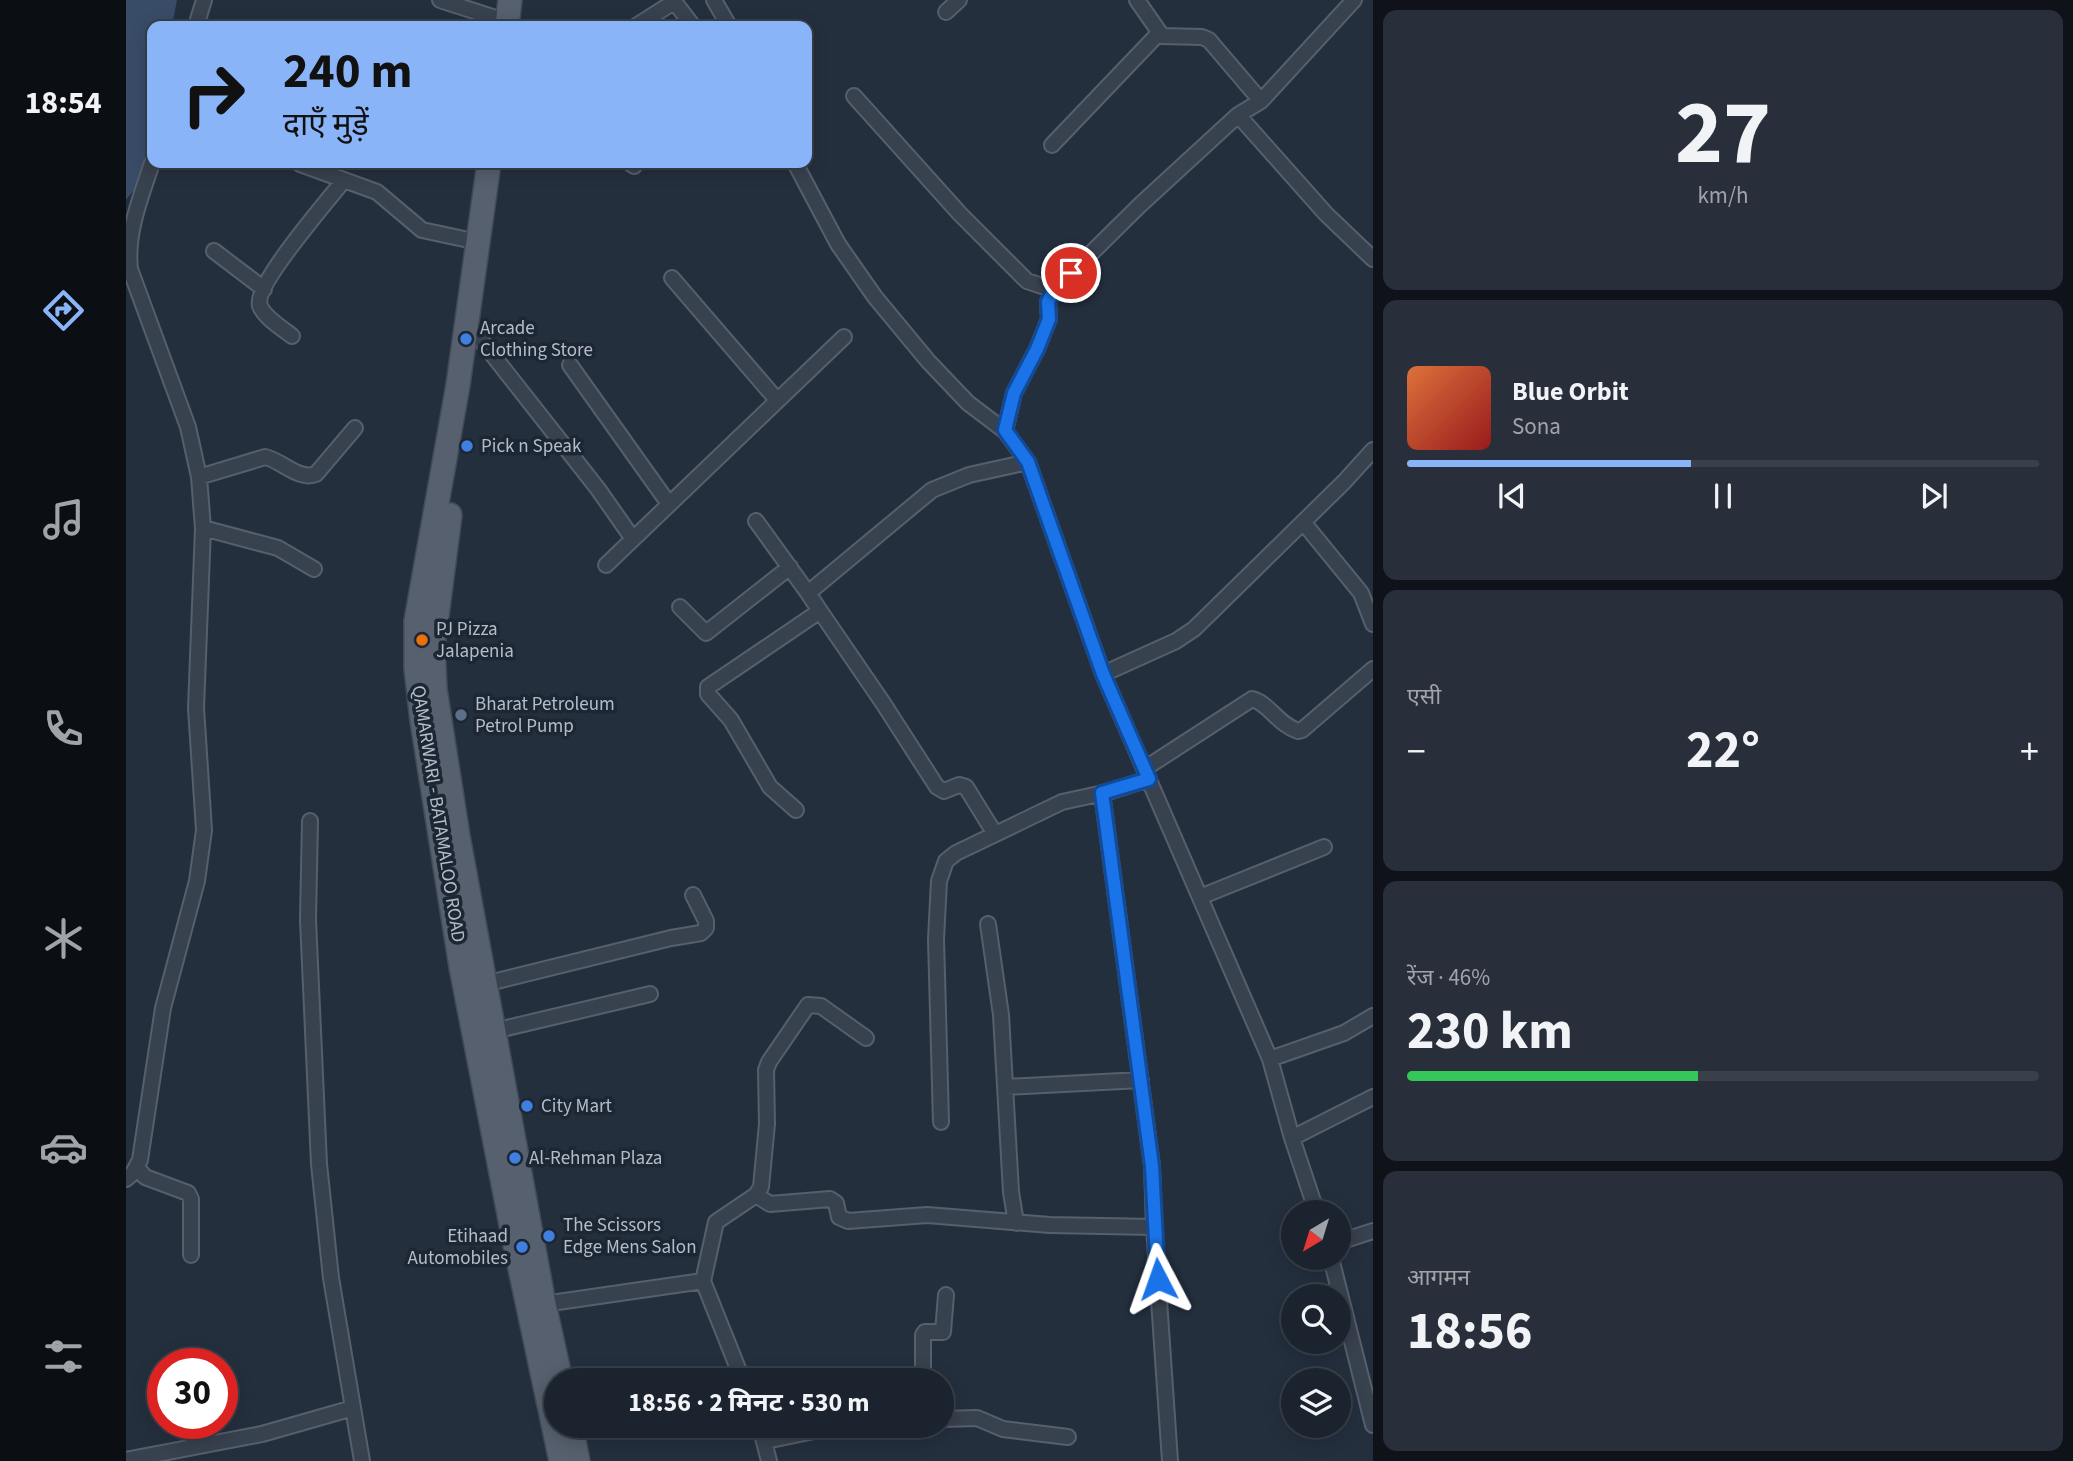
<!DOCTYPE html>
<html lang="hi">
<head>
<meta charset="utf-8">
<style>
	body { margin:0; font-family:"Source Sans 3","Noto Sans Devanagari",sans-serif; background:#282f3a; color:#f1f3f6; height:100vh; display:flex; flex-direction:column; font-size:26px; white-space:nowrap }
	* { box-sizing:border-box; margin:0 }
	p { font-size:23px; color:#a0a4aa }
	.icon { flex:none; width:38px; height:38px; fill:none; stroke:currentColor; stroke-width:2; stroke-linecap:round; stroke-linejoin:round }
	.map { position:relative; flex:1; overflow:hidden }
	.sheet { display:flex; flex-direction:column; gap:10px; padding:10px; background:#0f1319; width:700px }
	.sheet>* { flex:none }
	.guide { position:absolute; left:21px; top:21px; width:665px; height:147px; border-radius:14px; box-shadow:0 4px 18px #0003,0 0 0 2px #39404a; background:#8ab4f8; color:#111; overflow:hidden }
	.needle { width:46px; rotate:218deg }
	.fabs { position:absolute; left:1155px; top:1200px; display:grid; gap:14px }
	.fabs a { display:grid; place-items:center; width:70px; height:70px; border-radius:50%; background:#1b232e; box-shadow:0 4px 18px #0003,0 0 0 2px #39404a; font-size:35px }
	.speed { position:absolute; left:21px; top:1348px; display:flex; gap:14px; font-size:35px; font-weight:700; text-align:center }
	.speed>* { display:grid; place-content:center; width:91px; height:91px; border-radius:50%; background:#1b232e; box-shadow:0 4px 18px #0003,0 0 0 2px #39404a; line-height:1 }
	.speed .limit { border:10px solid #d22; background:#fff; color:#111 }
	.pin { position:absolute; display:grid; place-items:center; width:60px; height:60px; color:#fff; margin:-30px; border:4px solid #fff; border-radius:50%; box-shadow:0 2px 7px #0007 }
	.me { position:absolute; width:77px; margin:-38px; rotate:356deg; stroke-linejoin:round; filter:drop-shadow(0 0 5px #0008) }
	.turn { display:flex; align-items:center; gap:24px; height:147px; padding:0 21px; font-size:32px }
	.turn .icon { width:91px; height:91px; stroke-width:2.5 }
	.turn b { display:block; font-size:49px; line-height:60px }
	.big { font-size:52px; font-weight:700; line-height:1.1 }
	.sheet .widget { flex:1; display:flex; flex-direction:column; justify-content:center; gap:10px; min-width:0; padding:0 24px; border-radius:14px; background:#282f3a }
	.sheet .dial { align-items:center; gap:0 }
	.dial b { font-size:91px; line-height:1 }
	.song { display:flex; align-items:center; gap:21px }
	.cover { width:84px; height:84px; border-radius:10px; background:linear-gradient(135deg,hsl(20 70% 55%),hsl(0 70% 35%)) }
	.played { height:7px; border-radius:4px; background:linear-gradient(90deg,#8ab4f8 45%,#39404a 45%) }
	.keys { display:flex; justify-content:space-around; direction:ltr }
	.heat { display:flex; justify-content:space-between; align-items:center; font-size:38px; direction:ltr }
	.charge { height:10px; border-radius:5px; background:linear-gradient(90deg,#34c759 46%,#39404a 0) }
	.trip { position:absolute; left:418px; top:1368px; width:410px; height:70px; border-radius:35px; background:#1b232e; box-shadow:0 4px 18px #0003,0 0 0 2px #39404a; font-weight:700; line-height:70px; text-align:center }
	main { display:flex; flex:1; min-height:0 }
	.dock { display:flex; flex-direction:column; width:126px; justify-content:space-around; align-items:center; background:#0b0e12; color:#a0a4aa }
	.dock .icon { width:49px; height:49px }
	.dock .on { color:#8ab4f8 }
	.dock b { font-size:32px; color:#f1f3f6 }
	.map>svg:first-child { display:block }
	.water { fill:#394c67 }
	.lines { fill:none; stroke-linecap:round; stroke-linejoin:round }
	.minor-casing { stroke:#565f6c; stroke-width:18 }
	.primary-casing { stroke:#414a57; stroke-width:26 }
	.minor { stroke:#38414e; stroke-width:14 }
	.primary { stroke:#56606e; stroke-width:23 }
	.route-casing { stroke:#114b97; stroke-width:18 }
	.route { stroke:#1a73e8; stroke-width:12 }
	.shop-dot { fill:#3f7fe0; stroke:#1d2633; stroke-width:2.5 }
	.food-dot { fill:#e8710a; stroke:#1d2633; stroke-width:2.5 }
	.service-dot { fill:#5c6f8a; stroke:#1d2633; stroke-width:2.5 }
	.labels { text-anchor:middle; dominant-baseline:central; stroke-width:7; stroke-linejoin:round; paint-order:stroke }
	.poi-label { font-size:19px; fill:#b4bcc9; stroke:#1d2633; text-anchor:start }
	.street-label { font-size:19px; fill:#b4bcc9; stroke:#1d2633 }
</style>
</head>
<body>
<main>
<nav class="dock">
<b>18:54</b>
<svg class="icon on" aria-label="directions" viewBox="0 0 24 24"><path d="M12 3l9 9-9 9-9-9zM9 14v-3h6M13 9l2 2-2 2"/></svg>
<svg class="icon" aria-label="music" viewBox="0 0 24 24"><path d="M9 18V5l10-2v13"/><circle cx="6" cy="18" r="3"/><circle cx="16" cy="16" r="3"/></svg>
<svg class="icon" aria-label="phone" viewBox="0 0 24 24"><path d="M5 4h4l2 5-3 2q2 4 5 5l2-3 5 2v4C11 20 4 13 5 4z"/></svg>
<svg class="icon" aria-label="climate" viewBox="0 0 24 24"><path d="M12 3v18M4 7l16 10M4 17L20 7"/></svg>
<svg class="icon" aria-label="car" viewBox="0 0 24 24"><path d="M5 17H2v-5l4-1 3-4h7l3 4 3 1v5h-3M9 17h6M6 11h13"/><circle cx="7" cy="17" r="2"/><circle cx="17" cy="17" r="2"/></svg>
<svg class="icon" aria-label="filters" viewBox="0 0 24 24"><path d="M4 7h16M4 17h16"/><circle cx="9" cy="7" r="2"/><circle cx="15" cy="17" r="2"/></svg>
</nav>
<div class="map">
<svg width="1247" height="1461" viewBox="0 0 1247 1461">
	<rect width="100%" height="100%" fill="#242f3e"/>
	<path class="water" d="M0 0H51L46 26H26V163H29L0 200Z"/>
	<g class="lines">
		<defs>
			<path id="minor" d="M314 0 382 22
				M547 0 567 26
				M588 0 603 26
				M1011 0 1036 36 1076 37 1083 40 1135 101
				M820 12 833 0
				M70 26 78 0
				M510 26 548 2
				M728 96 834 214 901 281 928 290
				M1112 115 1200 214 1247 259
				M926 145 1033 33
				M504 163 508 166
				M669 163 712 244 749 297 802 361 842 403 879 431
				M174 164 251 192 296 230 352 242
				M88 251 138 289
				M546 278 651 400
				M351 335 472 489 507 539
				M166 336C157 329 138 317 134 306 127 286 203 199 218 180
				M444 365 543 504
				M73 477 139 457C155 460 173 481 190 474L229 428
				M630 521 682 593
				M1177 522 1235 593 1247 624
				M77 528 152 548 188 569
				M480 565 718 337
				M554 607 580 633 664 567
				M694 611 757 703 811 787 818 791 833 785 840 787 869 834
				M977 674 1050 641 1068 629 1218 482 1247 450
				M1018 769 1126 699C1143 703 1151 724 1172 731L1176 730 1247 669
				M976 793 1026 1166 1028 1227 1044 1461
				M670 810 644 787 605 720 582 694V687L694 611 682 593 806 490 843 475 902 462
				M184 821 182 920 193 1164 205 1278 236 1461
				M1074 897 1198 847
				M862 924 875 1015 885 1192 890 1223
				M359 984 545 938 575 933 580 928V921L567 895
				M368 1031 524 994
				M1144 1059 1218 1033 1247 1016
				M879 1087 1015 1080
				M815 1122 810 939 813 881 820 861 830 853 936 802 982 792 1023 779
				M1166 1138 1247 1097
				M11 1167 19 1177 62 1193 65 1199V1255
				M0 1179 7 1173 14 1160 37 1008 71 881 78 830 70 708 77 528 73 477 62 427 4 269C0 232 15 197 26 163
				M630 1195 644 1204 704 1199 710 1203 713 1217 722 1221 801 1215 924 1225 1028 1227
				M1191 1213 1166 1138 1144 1059 977 674 902 462 879 431 888 393 911 349 923 319 922 302 928 290 1014 205 1112 115 1135 101 1228 0
				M1213 1242 1247 1231
				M1205 1258 1247 1425
				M418 1304 577 1281
				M617 1381 577 1281 590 1222 630 1195 635 1187 641 1124 640 1070 643 1062 682 1005 695 1006 740 1038
				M797 1381V1335L799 1332H817L820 1295
				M816 1419 851 1418 877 1429 942 1437
				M634 1426 643 1461
				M640 1441 712 1426
				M0 1460 136 1434 227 1408"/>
			<path id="primary" d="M381 26 384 0
				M363 163 332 385 290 621V668L296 721 335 967 389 1245 435 1461
				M324 515 307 646 309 689 332 836 418 1304 435 1381
				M445 1426 452 1461"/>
		</defs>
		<use href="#minor" class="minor-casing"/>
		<use href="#primary" class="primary-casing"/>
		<use href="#minor" class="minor"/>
		<use href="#primary" class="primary"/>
	</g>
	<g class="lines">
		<defs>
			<path id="route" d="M945 273 928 290 922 302 923 319 911 349 888 393 879 430 902 462 977 674 1023 779 976 793 1026 1166 1032 1279"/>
		</defs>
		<use href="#route" class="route-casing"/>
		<use href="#route" class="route"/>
	</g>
	<g class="shop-dot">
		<circle cx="340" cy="339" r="7"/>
		<circle cx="341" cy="446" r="7"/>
		<circle cx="401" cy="1106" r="7"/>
		<circle cx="389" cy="1158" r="7"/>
		<circle cx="423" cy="1236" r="7"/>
		<circle cx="396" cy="1247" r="7"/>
	</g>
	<circle class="food-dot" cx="296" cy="640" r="7"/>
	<circle class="service-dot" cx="335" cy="715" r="7"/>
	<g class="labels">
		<g class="poi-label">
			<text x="354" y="328">Arcade<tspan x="354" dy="22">Clothing Store</tspan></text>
			<text x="355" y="446">Pick n Speak</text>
			<text x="310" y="629">PJ Pizza<tspan x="310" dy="22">Jalapenia</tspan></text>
			<text x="349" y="704">Bharat Petroleum<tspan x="349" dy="22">Petrol Pump</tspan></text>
			<text x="415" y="1106">City Mart</text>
			<text x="403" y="1158">Al-Rehman Plaza</text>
			<text x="437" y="1225">The Scissors<tspan x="437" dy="22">Edge Mens Salon</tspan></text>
			<text x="382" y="1236" text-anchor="end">Etihaad<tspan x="382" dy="22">Automobiles</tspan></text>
		</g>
		<g class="street-label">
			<text transform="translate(312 814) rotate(81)">QAMARWARI - BATAMALOO ROAD</text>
		</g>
	</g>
</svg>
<div class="fabs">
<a><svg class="needle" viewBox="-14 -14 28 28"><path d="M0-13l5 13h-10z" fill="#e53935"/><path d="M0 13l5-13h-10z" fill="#a0a4aa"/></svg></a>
<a><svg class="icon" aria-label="search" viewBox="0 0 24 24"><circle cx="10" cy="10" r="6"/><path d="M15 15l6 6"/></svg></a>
<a><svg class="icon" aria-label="layers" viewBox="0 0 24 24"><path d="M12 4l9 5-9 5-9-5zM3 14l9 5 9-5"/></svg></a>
</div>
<div class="speed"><div class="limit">30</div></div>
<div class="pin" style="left:945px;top:273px;background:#d93025"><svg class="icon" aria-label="arrive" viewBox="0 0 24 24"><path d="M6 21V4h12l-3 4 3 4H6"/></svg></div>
<svg class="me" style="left:1032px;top:1279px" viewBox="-20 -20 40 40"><path d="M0-17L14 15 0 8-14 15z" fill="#1a73e8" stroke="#fff" stroke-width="4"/></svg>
<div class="trip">18:56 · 2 मिनट · 530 m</div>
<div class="guide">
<div class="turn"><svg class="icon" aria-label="right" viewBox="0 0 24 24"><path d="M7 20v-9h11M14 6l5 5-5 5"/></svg><div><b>240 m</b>दाएँ मुड़ें</div></div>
</div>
</div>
<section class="sheet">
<div class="widget dial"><b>27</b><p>km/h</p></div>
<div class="widget">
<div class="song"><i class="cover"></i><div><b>Blue Orbit</b><p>Sona</p></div></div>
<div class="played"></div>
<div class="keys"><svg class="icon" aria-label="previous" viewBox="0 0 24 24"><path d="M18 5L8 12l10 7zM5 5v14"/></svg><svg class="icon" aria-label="pause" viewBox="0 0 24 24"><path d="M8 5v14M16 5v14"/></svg><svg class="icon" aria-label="next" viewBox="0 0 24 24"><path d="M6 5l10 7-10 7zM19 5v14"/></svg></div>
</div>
<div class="widget"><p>एसी</p>
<div class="heat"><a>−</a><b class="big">22°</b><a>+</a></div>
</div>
<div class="widget"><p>रेंज · 46%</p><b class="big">230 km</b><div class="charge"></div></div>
<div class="widget"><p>आगमन</p><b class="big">18:56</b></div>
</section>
</main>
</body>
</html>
